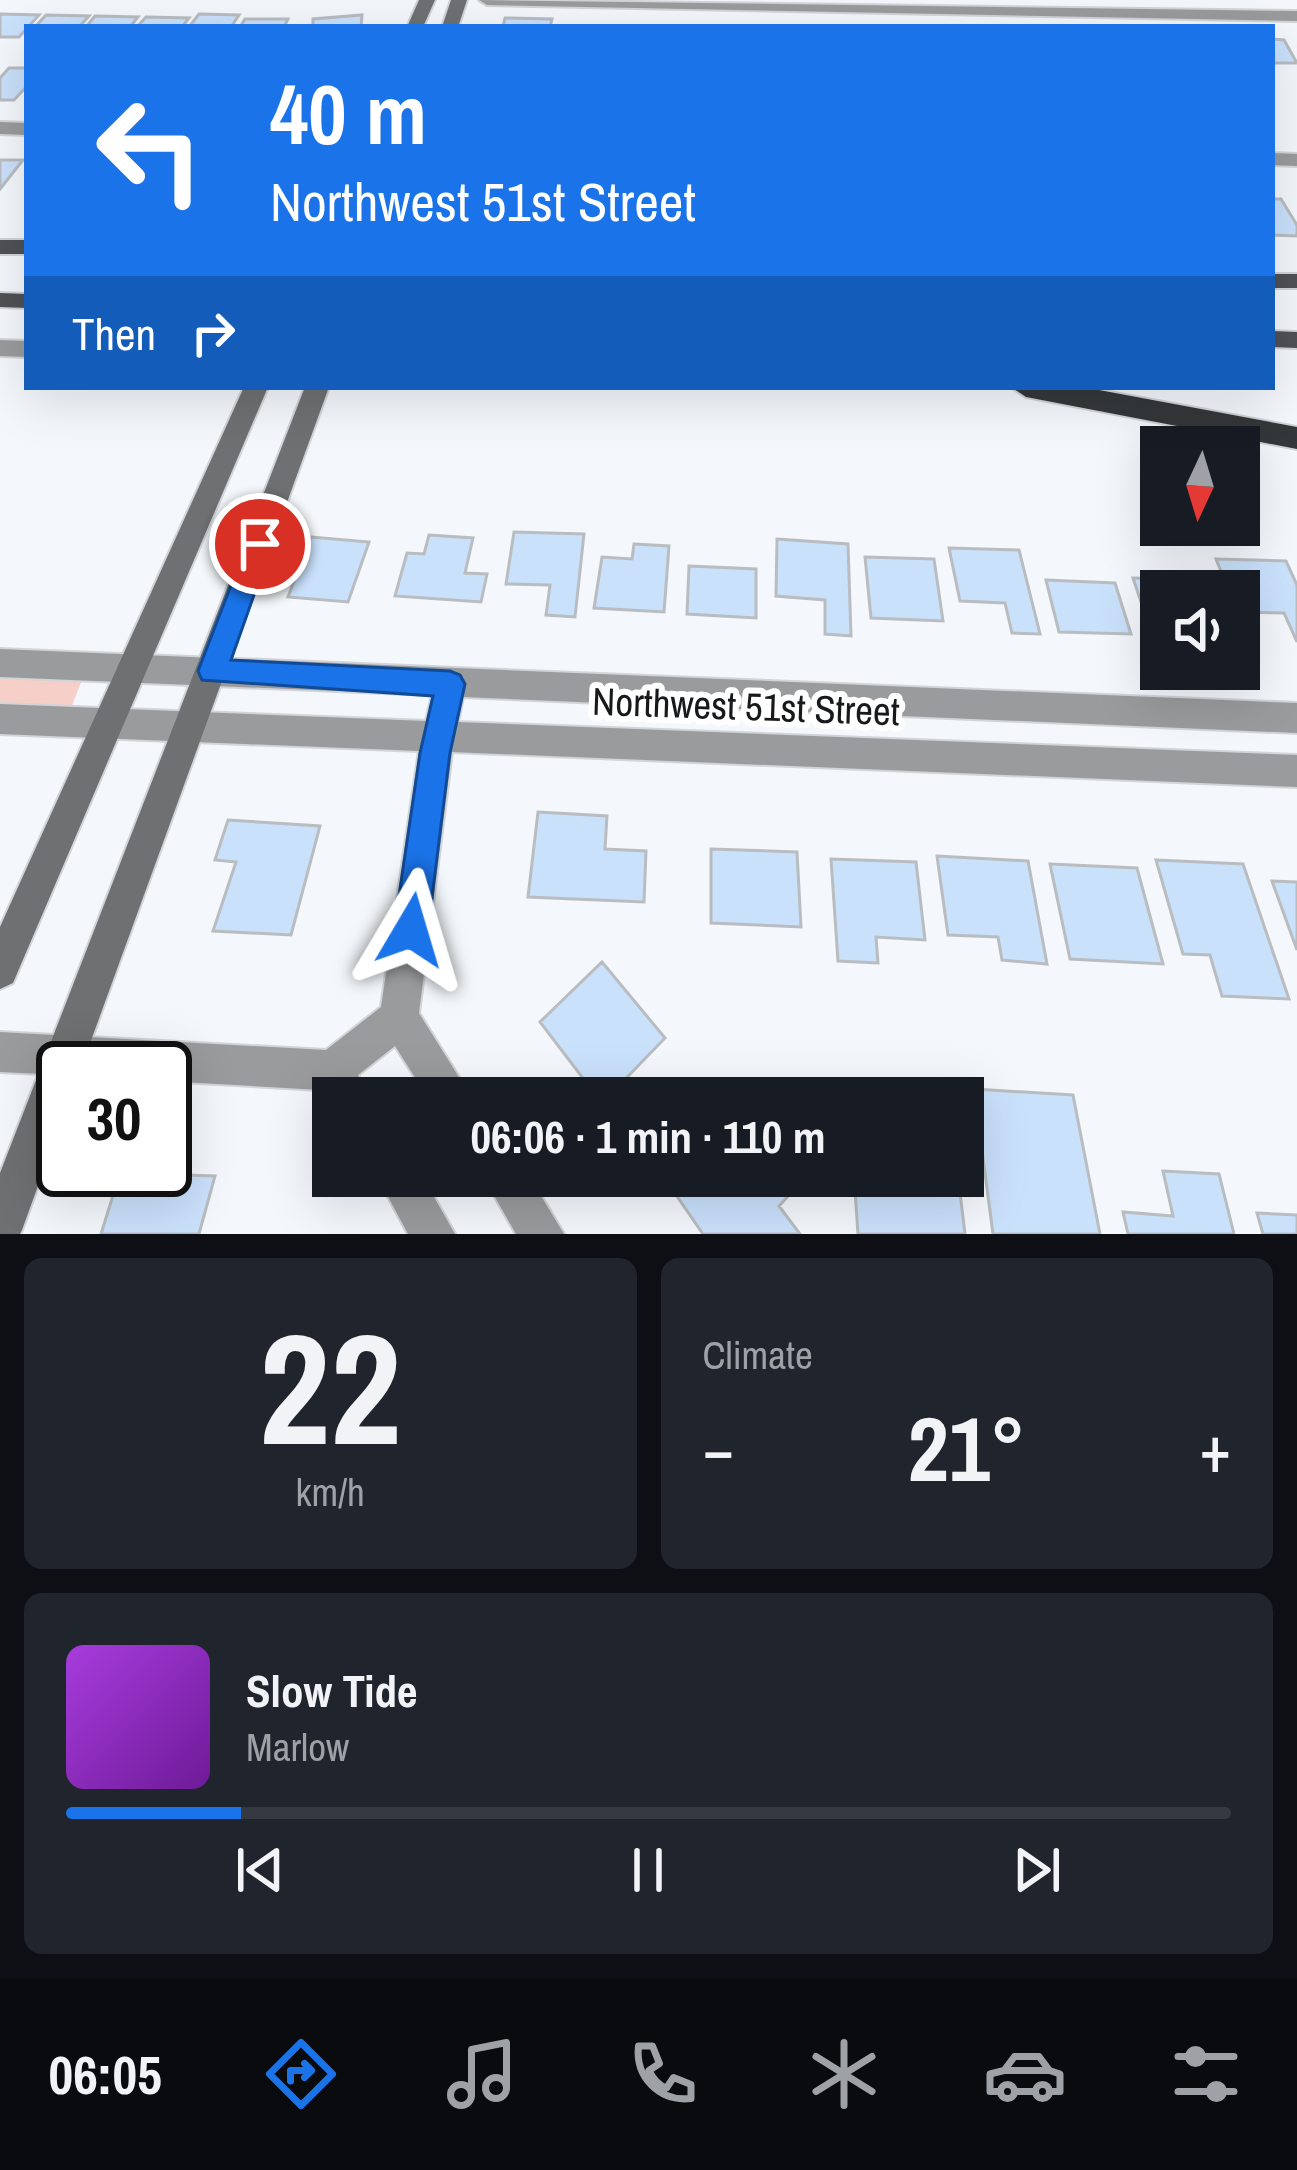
<!DOCTYPE html>
<html lang="en">
<head>
<meta charset="utf-8">
<style>
	body { margin:0; font-family:"Archivo Narrow",sans-serif; background:#20242c; color:#f1f3f6; height:100vh; display:flex; flex-direction:column; font-size:45px; white-space:nowrap }
	* { box-sizing:border-box; margin:0 }
	p { font-size:39px; color:#9ea1a6 }
	.icon { flex:none; width:66px; height:66px; fill:none; stroke:currentColor; stroke-width:2; stroke-linecap:round; stroke-linejoin:round }
	.map { position:relative; height:1234px; overflow:hidden }
	.details { display:flex; flex-direction:column; gap:24px; padding:24px; background:#0d0f14; flex:1 }
	.details>* { flex:none }
	.top-card { position:absolute; left:24px; top:24px; width:1251px; height:366px; border-radius:0px; box-shadow:0 12px 48px #0002; background:#1a73e8; color:#fff; overflow:hidden }
	.needle { width:78px; rotate:184deg }
	.fabs { position:absolute; left:1140px; top:426px; display:grid; gap:24px }
	.fabs a { display:grid; place-items:center; width:120px; height:120px; border-radius:0px; background:#171b24; box-shadow:0 12px 48px #0002; font-size:60px }
	.speed { position:absolute; left:36px; top:1041px; display:flex; gap:24px; font-size:60px; font-weight:700; text-align:center }
	.speed>* { display:grid; place-content:center; width:156px; height:156px; border-radius:50%; background:#171b24; box-shadow:0 12px 48px #0002; line-height:1 }
	.speed .limit { border:6px solid #111; border-radius:18px; background:#fff; color:#111 }
	.pin { position:absolute; display:grid; place-items:center; width:102px; height:102px; color:#fff; margin:-51px; border:6px solid #fff; border-radius:50%; box-shadow:0 3px 12px #0007 }
	.me { position:absolute; width:132px; margin:-66px; rotate:7deg; stroke-linejoin:round; filter:drop-shadow(0 0 9px #0008) }
	.turn { display:flex; align-items:center; gap:42px; height:252px; padding:0 48px; font-size:54px }
	.turn .icon { width:156px; height:156px; stroke-width:2.5 }
	.turn b { display:block; font-size:84px; line-height:102px }
	.then { display:flex; align-items:center; height:114px; padding:0 48px; background:#0003; gap:24px; font-size:45px }
	.big { font-size:90px; font-weight:700; line-height:1.1 }
	.details .tile { flex:1; display:flex; flex-direction:column; justify-content:center; gap:18px; min-width:0; padding:0 42px; border-radius:18px; background:#20242c }
	.details .dial { align-items:center; gap:0 }
	.dial b { font-size:156px; line-height:1 }
	.song { display:flex; align-items:center; gap:36px }
	.cover { width:144px; height:144px; border-radius:18px; background:linear-gradient(135deg,hsl(280 70% 55%),hsl(280 70% 35%)) }
	.played { height:12px; border-radius:6px; background:linear-gradient(90deg,#1a73e8 15%,#363941 15%) }
	.keys { display:flex; justify-content:space-around; direction:ltr }
	.heat { display:flex; justify-content:space-between; align-items:center; font-size:66px; direction:ltr }
	.details .tiles { flex:1; display:grid; gap:24px; grid-template-columns:1fr 1fr }
	.tile:last-child { grid-column:span 2 }
	.trip { position:absolute; left:312px; top:1077px; width:672px; height:120px; border-radius:0px; background:#171b24; box-shadow:0 12px 48px #0002; font-weight:700; line-height:120px; text-align:center }
	.tabs { display:flex; height:192px; justify-content:space-around; align-items:center; background:#090b0e; color:#9ea1a6 }
	.tabs .icon { width:84px; height:84px }
	.tabs .active { color:#1a73e8 }
	.tabs b { font-size:54px; color:#f1f3f6 }
	.map>svg:first-child { display:block }
	.green { fill:#f5cfc8 }
	.building { fill:#cae1fc; stroke:#b9bdc0; stroke-width:3 }
	.lines { fill:none; stroke-linecap:round; stroke-linejoin:round }
	.street-casing { stroke:#d1d4d8; stroke-width:4 }
	.secondary-casing { stroke:#d1d4d8; stroke-width:4 }
	.primary-casing { stroke:#d1d4d8; stroke-width:4 }
	.highway-casing { stroke:#d1d4d8; stroke-width:4 }
	.street { fill:#9a9b9d; fill-rule:evenodd }
	.secondary { fill:#6e7072; fill-rule:evenodd }
	.primary { fill:#4f5154; fill-rule:evenodd }
	.highway { fill:#35383b; fill-rule:evenodd }
	.route { fill:#1a73e8; stroke:#114b97; stroke-width:3 }
	.labels { text-anchor:middle; dominant-baseline:central; stroke-width:12; stroke-linejoin:round; paint-order:stroke }
	.street-label { font-size:39px; fill:#17191a; stroke:#fff }
</style>
</head>
<body>
<div class="map">
<svg width="1297" height="1234" viewBox="0 0 1297 1234">
	<rect width="100%" height="100%" fill="#f4f8fc"/>
	<path class="green" d="M0 676 82 680 71 708 0 705Z"/>
	<path class="building" d="M0 14 39 15 19 37H0Z
		M199 14 239 15 231 27H189Z
		M46 15 89 16 79 27H35Z
		M362 15 361 27H298L313 25V19Z
		M95 16 138 17 130 27H86Z
		M146 17 189 18 182 27H137Z
		M505 18 552 19 550 27H503Z
		M245 19H288L284 27H240Z
		M1272 39 1284 40 1297 63H1272Z
		M9 68H27V86L14 100H0V78Z
		M0 160H23L0 189Z
		M1272 199H1281L1297 225V236L1272 235Z
		M514 532 584 534 575 617 546 615 550 585 506 584Z
		M429 535 473 538 465 573 487 574 481 602 395 596 407 553 424 554Z
		M311 537 369 542 348 602 288 597Z
		M777 539 848 544 851 636 825 634V600L776 596Z
		M634 544 669 546 664 612 594 608 602 557 632 559Z
		M949 548 1019 550 1040 634 1012 633 1005 603 960 601Z
		M865 557 934 559 943 621 871 618Z
		M1216 559 1286 561 1297 585V642L1284 613 1239 612V591H1229Z
		M689 566 756 569V618L687 614Z
		M1133 578 1205 580 1209 591H1161V629H1150Z
		M1046 580 1115 583 1131 634 1059 632Z
		M538 812 607 816 605 849 646 851 644 902 528 897Z
		M228 820 320 826 291 935 213 931 236 862 215 860Z
		M711 849 797 852 801 927 711 923Z
		M937 856 1028 861 1047 964 1002 960 998 937 948 935Z
		M831 859 916 862 925 940 876 937 878 963 838 961Z
		M1156 860 1243 864 1289 999 1222 996 1210 955 1183 954Z
		M1050 864 1137 868 1163 964 1070 959Z
		M1272 881 1297 882V950Z
		M602 962 665 1038 607 1098H598L540 1022Z
		M974 1089 1073 1095 1100 1234H993Z
		M1163 1171 1219 1174 1234 1234H1128L1123 1212 1173 1216Z
		M120 1173 215 1176 199 1234H101Z
		M663 1176H807L779 1206 800 1234H703Z
		M854 1176H958L965 1234H858Z
		M1257 1213 1297 1215V1234H1263Z"/>
	<g class="lines">
		<defs>
			<path id="street" d="M479 0 1297 11V21L487 5Z
				M0 122 27 123V135L0 134Z
				M1272 153 1297 154V166L1272 165Z
				M0 340 27 341V357L0 356Z
				M0 649 1297 703V733L463 697 458 722 1297 755V787L452 752 419 1013 472 1098H428L395 1046 358 1075 369 1098H333V1110L321 1090 165 1081V1068H63V1075L0 1072V1032L326 1050 381 1007 419 751 0 734V704L426 721 432 695 0 677Z
				M377 1176H422L455 1234H408Z
				M483 1176H529L564 1234H516Z"/>
			<path id="secondary" d="M419 0H435L423 27H407Z
				M451 0H467L458 27H442Z
				M244 387H268L13 983 0 989V927Z
				M305 387H329L81 1068H63V1117L22 1230 20 1234H0V1173Z"/>
			<path id="primary" d="M0 240H27V254H0Z
				M1272 274H1297V288H1272Z
				M0 293 27 294V308L0 307Z
				M1272 331 1297 332V348L1272 347Z"/>
			<path id="highway" d="M1011 387H1083L1297 427V449L1026 397Z"/>
		</defs>
		<use href="#street" class="street-casing"/>
		<use href="#secondary" class="secondary-casing"/>
		<use href="#primary" class="primary-casing"/>
		<use href="#highway" class="highway-casing"/>
		<use href="#street" class="street"/>
		<use href="#secondary" class="secondary"/>
		<use href="#primary" class="primary"/>
		<use href="#highway" class="highway"/>
	</g>
	<path class="route" d="M260 534 272 544 231 660 450 671 460 675 465 684 450 753 428 930 423 942 411 947 399 942 394 930 420 753 433 696 202 680 198 671 247 544Z"/>
	<g class="labels">
		<g class="street-label">
			<text transform="translate(746 706) rotate(2)">Northwest 51st Street</text>
		</g>
	</g>
</svg>
<div class="fabs">
<a><svg class="needle" viewBox="-14 -14 28 28"><path d="M0-13l5 13h-10z" fill="#e53935"/><path d="M0 13l5-13h-10z" fill="#9ea1a6"/></svg></a>
<a><svg class="icon" aria-label="sound" viewBox="0 0 24 24"><path d="M4 9h4l5-4v14l-5-4H4zM17 9q2 3 0 6"/></svg></a>
</div>
<div class="speed"><div class="limit">30</div></div>
<div class="pin" style="left:260px;top:544px;background:#d93025"><svg class="icon" aria-label="arrive" viewBox="0 0 24 24"><path d="M6 21V4h12l-3 4 3 4H6"/></svg></div>
<svg class="me" style="left:411px;top:930px" viewBox="-20 -20 40 40"><path d="M0-17L14 15 0 8-14 15z" fill="#1a73e8" stroke="#fff" stroke-width="4"/></svg>
<div class="trip">06:06 · 1 min · 110 m</div>
<div class="top-card">
<div class="turn"><svg class="icon" aria-label="left" viewBox="0 0 24 24"><path d="M17 20v-9H6M10 6l-5 5 5 5"/></svg><div><b>40 m</b>Northwest 51st Street</div></div>
<div class="then">Then<svg class="icon" aria-label="right" viewBox="0 0 24 24"><path d="M7 20v-9h11M14 6l5 5-5 5"/></svg></div>
</div>
</div>
<section class="details">
<div class="tiles">
<div class="tile dial"><b>22</b><p>km/h</p></div>
<div class="tile"><p>Climate</p>
<div class="heat"><a>−</a><b class="big">21°</b><a>+</a></div>
</div>
<div class="tile">
<div class="song"><i class="cover"></i><div><b>Slow Tide</b><p>Marlow</p></div></div>
<div class="played"></div>
<div class="keys"><svg class="icon" aria-label="previous" viewBox="0 0 24 24"><path d="M18 5L8 12l10 7zM5 5v14"/></svg><svg class="icon" aria-label="pause" viewBox="0 0 24 24"><path d="M8 5v14M16 5v14"/></svg><svg class="icon" aria-label="next" viewBox="0 0 24 24"><path d="M6 5l10 7-10 7zM19 5v14"/></svg></div>
</div>
</div>
</section>
<nav class="tabs">
<b>06:05</b>
<svg class="icon active" aria-label="directions" viewBox="0 0 24 24"><path d="M12 3l9 9-9 9-9-9zM9 14v-3h6M13 9l2 2-2 2"/></svg>
<svg class="icon" aria-label="music" viewBox="0 0 24 24"><path d="M9 18V5l10-2v13"/><circle cx="6" cy="18" r="3"/><circle cx="16" cy="16" r="3"/></svg>
<svg class="icon" aria-label="phone" viewBox="0 0 24 24"><path d="M5 4h4l2 5-3 2q2 4 5 5l2-3 5 2v4C11 20 4 13 5 4z"/></svg>
<svg class="icon" aria-label="climate" viewBox="0 0 24 24"><path d="M12 3v18M4 7l16 10M4 17L20 7"/></svg>
<svg class="icon" aria-label="car" viewBox="0 0 24 24"><path d="M5 17H2v-5l4-1 3-4h7l3 4 3 1v5h-3M9 17h6M6 11h13"/><circle cx="7" cy="17" r="2"/><circle cx="17" cy="17" r="2"/></svg>
<svg class="icon" aria-label="filters" viewBox="0 0 24 24"><path d="M4 7h16M4 17h16"/><circle cx="9" cy="7" r="2"/><circle cx="15" cy="17" r="2"/></svg>
</nav>
</body>
</html>
